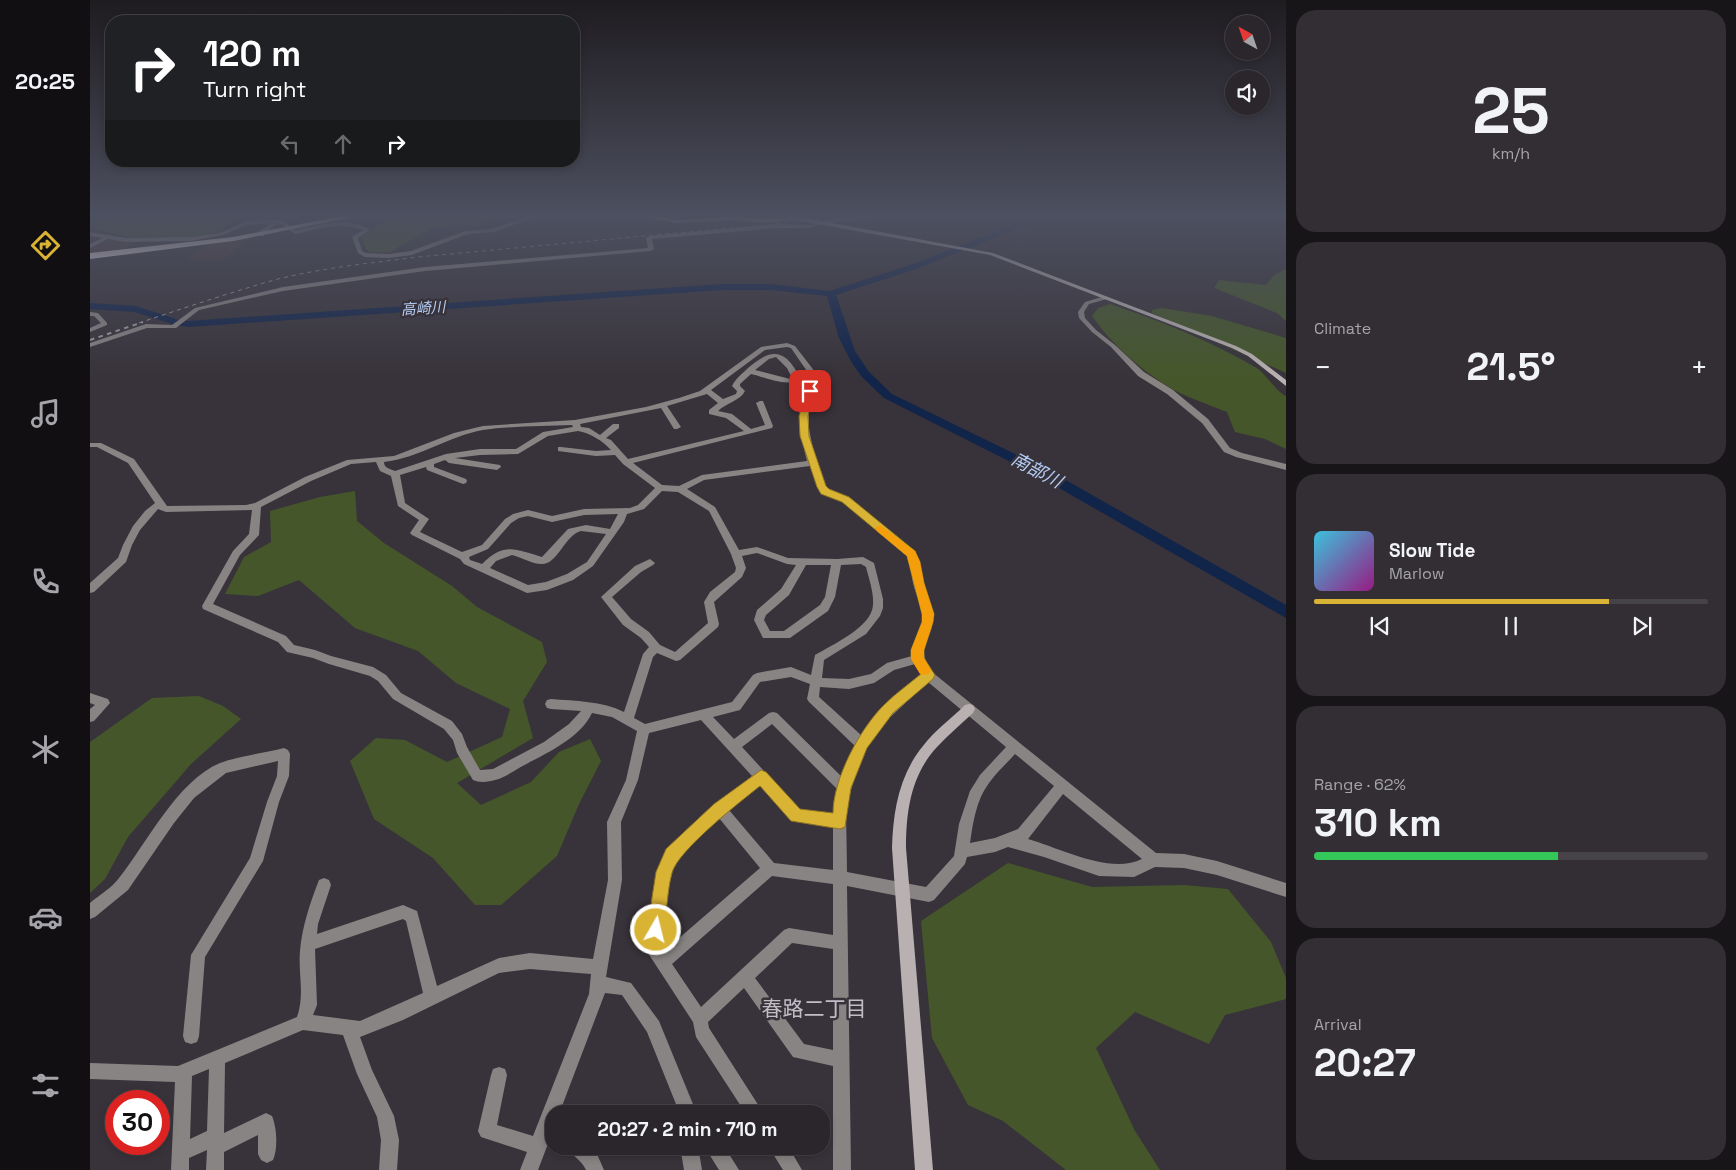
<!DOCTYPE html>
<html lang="en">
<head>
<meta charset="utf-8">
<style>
	body { margin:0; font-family:"Space Grotesk","Noto Sans JP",sans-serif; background:#322e34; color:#f1f3f6; height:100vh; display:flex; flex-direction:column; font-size:19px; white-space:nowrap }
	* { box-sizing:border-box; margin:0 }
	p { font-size:16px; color:#a5a5a9 }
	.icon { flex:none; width:28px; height:28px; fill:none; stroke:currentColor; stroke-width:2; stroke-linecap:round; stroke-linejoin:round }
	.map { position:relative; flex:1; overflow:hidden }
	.side { display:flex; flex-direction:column; gap:10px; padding:10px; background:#171518; width:450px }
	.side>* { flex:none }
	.top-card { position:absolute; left:15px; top:15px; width:475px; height:152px; border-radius:20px; box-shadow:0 2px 8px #0003,0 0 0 1px #464348; background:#202124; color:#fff; overflow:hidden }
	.needle { width:32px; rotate:320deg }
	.fabs { position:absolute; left:1135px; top:15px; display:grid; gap:10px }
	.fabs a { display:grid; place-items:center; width:45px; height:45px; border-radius:50%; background:#2a262c; box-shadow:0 2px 8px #0003,0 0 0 1px #464348; font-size:25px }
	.speed { position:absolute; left:15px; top:1090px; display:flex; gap:10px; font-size:25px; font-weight:700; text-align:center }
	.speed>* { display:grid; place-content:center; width:65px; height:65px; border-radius:50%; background:#2a262c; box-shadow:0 2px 8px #0003,0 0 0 1px #464348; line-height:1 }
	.speed .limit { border:8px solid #d22; background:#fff; color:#111 }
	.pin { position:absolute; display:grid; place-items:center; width:42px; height:42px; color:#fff; margin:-21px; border-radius:10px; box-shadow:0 2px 8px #0006 }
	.me { position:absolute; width:55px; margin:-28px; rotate:8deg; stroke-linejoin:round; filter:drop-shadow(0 0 4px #0008) }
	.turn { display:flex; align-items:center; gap:18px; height:105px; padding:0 15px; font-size:22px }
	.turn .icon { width:65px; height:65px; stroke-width:2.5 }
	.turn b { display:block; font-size:35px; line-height:42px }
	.lanes { display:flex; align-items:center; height:48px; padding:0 15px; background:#0003; justify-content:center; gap:25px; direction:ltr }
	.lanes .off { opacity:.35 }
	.big { font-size:38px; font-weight:800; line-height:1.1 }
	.side .tile { flex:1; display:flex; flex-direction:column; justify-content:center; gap:8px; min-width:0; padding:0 18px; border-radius:20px; background:#322e34 }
	.side .dial { align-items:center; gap:0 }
	.dial b { font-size:65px; line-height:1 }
	.song { display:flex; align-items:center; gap:15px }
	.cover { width:60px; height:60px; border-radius:8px; background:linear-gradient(135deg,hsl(190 70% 55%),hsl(310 70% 35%)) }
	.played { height:5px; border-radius:2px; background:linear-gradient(90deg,#d9b334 75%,#464348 75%) }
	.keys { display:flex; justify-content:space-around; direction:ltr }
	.heat { display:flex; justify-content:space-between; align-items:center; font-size:28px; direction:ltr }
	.charge { height:8px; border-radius:4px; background:linear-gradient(90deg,#34c759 62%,#464348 0) }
	.trip { position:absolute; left:455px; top:1105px; width:285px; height:50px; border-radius:20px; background:#2a262c; box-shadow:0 2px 8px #0003,0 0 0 1px #464348; font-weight:800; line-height:50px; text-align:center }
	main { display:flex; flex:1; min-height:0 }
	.tab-bar { display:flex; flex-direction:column; width:90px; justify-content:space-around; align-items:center; background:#110f12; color:#a5a5a9 }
	.tab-bar .icon { width:35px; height:35px }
	.tab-bar .selected { color:#d9b334 }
	.tab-bar b { font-size:22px; color:#f1f3f6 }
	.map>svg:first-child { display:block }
	.commercial { fill:#4b3739 }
	.green { fill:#45572a }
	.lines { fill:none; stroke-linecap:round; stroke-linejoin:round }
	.river { fill:#11244a; fill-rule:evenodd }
	.street { fill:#898484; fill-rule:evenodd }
	.secondary { fill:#b9b1b1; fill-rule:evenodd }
	.highway { fill:#fff2f2; fill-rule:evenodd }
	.rail-far1 { stroke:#9f9ba1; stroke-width:1; stroke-dasharray:4 4; stroke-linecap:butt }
	.rail { stroke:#9f9ba1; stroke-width:2; stroke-dasharray:4.5 4.5; stroke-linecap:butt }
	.route { fill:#d9b334; stroke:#8d7422 }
	.slow { fill:#f59e0b }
	.labels { text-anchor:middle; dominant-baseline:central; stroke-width:5; stroke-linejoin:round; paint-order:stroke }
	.far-water-label { font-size:15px; font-style:italic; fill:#b5ccf5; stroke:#38333a }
	.water-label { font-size:18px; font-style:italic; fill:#b5ccf5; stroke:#38333a }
	.near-neighbourhood-label { font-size:21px; fill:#c2bcc5; stroke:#38333a }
</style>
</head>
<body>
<main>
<nav class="tab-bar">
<b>20:25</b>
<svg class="icon selected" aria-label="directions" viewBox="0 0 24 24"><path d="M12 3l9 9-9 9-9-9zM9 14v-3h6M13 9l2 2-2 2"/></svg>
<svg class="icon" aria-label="music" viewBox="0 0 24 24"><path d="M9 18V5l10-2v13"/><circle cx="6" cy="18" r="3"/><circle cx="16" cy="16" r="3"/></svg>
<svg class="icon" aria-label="phone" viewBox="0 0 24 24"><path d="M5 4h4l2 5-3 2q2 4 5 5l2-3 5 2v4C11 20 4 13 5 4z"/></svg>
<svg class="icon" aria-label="climate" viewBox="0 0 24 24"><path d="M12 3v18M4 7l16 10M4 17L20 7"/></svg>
<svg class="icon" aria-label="car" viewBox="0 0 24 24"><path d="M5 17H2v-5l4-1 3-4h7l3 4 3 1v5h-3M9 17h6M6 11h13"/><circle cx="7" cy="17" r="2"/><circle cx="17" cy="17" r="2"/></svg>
<svg class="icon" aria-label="filters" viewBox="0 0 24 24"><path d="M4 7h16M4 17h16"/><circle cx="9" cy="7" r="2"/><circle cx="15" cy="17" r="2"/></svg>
</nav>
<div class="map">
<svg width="1196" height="1170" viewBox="0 0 1196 1170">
	<rect width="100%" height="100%" fill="#38333a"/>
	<path class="commercial" d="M164 234 133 260 98 259 116 245 0 257V242H6L12 239 46 241 35 249 105 243Z"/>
	<path class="green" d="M40 214H152L129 231 116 235 94 237H39L0 228V219Z
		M307 214H406L402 215 391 227 372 225 340 229 300 252H278L271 237Z
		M1196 269V321L1187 313 1124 288 1129 280 1176 285 1184 275Z
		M1020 304C1070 321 1119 340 1165 367 1177 374 1184 390 1196 396V449L1175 439 1145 432 1137 412C1120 405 1101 399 1084 390 1053 372 1023 346 1002 316L1008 308Z
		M1072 308 1122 316 1196 338V373L1062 313V310Z
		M265 491 267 521 294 543 362 586 387 607 452 642 457 662 433 701 443 738 367 783 391 805 441 782 469 752 500 739 511 761 489 804 467 856 411 905H385L343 858 284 819 260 761 286 738 315 740 357 762 412 737 420 709 366 683 328 651 265 628 209 580 168 596 135 594 154 557 181 542 180 511 230 497Z
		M109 696 133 706 151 719 101 764 38 837 15 879 0 893V742L62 698Z
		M918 863 1002 887 1094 885 1138 889 1181 942 1196 978V999L1135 1015 1119 1044 1045 1012 1006 1048 1045 1131 1070 1170H976L913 1121 878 1105 842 1038 831 921Z"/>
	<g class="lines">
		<path class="river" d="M972 214H988L935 226 826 269 746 295 765 351 779 372 802 394 958 470 1196 605V618L948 476 794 398 772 377 762 363 749 338 737 296 681 290H632L98 327 85 325 45 312 0 309V303L46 306 89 320 98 321 632 284H681L740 291 820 265 930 222Z"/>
		<path class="street" d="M447 214H454L404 232 378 234 322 255 299 258 275 257 268 253 262 237 273 230C251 221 227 229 205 234L189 223 174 233V236H170L169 231 182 223 156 225 133 235 101 241 36 242 18 239 0 248V244L12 238 0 236V232L36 238 101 237 130 233 155 222 178 219 194 221 206 230C229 225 259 216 280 230L268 238 272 251 276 253 299 254 321 251 375 231 401 229Z
			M714 214H722L705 220 702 218Z
			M798 214H816L737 223 719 228H687L562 239 564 249 561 251 335 271 193 291 109 310 86 328H57L0 347V343L56 324 82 325 105 308 193 287 335 267 558 248 556 238 559 236 687 224 725 225 736 220Z
			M1015 296 1017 297V299L999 304 994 312 995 318 1006 330 1025 345 1054 372 1083 390 1118 419 1140 448 1152 453 1196 464V470L1146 457 1134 452 1112 423 1077 394 1048 376 1021 347 1002 332 989 318 988 312 995 302Z
			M0 312 8 313 17 323V325L0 332V328L11 323 4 316H0Z
			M697 343 705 346 729 377 719 411V429L726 463 730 469 735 486 738 489 759 497 824 552C830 563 830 574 834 586 837 596 843 605 843 616 844 642 823 643 842 672L1066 853 1094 854 1127 861 1196 883V897L1127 875 1094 868 1065 867 1044 877 1009 876 954 857 918 847 905 852 877 857 875 864 844 900 839 902 757 886 761 1170H743V1066L703 1057 654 988 618 1022 619 1028 674 1114H656L606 1037 603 1022 556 950 567 872 577 849 625 805 662 776 611 720 559 733 548 780 531 822 532 880 516 977 541 983 569 1021 607 1114H590L557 1032 532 995 515 993 469 1114H464V1128L448 1170H430L437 1152 391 1137 388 1131 401 1075 403 1069 409 1067 415 1069 417 1075 407 1125 443 1136 499 994 501 974 440 969 409 973 313 1020 270 1037 282 1070 304 1116 309 1140 307 1170H289L291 1140 287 1117 267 1074 253 1035 213 1030 135 1063 134 1133 176 1113 182 1116C187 1128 188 1149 183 1160L177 1163 171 1160 168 1154V1135L134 1152V1170H116L117 1150 99 1158V1170H81L85 1082 0 1079V1063L88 1066 207 1017C215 995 208 973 210 951 212 927 220 903 229 880L234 878 239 880 241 885 228 924 227 934 313 905 327 911 347 986 409 958 440 953 503 959 518 880 517 822 536 780 547 731 522 717 502 713C489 740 454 754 429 768 422 772 414 778 405 780 399 782 389 783 383 780L367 753 363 740 354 729 303 699 288 681 280 676 239 664 223 658 197 652 188 642 113 609 112 606 143 551 159 534 162 510 76 512 68 509 50 530 42 545 36 562 4 592 0 593V583L28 558 33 545 43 526 55 511 65 503 38 463 7 447H0V443H11L44 459 77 506 156 505 165 503 215 477 257 460 304 456 364 433 393 426 485 420 556 407 589 398 610 391 671 347ZM697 347 701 348 721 377C710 411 708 427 717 461L612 475 589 486 572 485 543 463 682 428 683 426 673 401H670L666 403 675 425 661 429 642 414 628 411C636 403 650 401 655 391L650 386V384L661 374C675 377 697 388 710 379 707 371 703 365 697 359 683 347 669 359 658 368 653 373 645 379 642 386L647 391 646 394 633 399 621 390 675 350ZM686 357 697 368 702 378 700 379 665 370 679 359ZM617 394 628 403 619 410V414L636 418 654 431 538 459 521 440 516 438 529 428V424H523L510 435 499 428 491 427 490 424 571 408 584 429H587L591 427 577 406ZM482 425 483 427 453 432 426 449H390L356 454 305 471C300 469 294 468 294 462 329 458 359 436 393 430 422 426 453 426 482 425ZM488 431C500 433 513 441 521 450L506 451 471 447H468V451L506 456 525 455 533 464 565 488 548 505 540 508 494 509 462 516 438 510 423 514 415 519 392 545 372 552 330 532 339 519 315 503 310 475 336 467 337 470 373 484 376 483 377 481 376 479 344 467V464L355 460 359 463 407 470 411 467 410 465 365 458 390 455 428 454 458 436ZM286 462 290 471 301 476 308 506 329 520 320 533 322 535 370 559 374 564 437 593 457 590 483 580 503 566 534 522 537 514 554 509 572 491 588 492 619 511 641 554 646 568 645 572 620 592 614 602 618 623 585 652 570 645 559 632 541 619 522 597 551 572 563 565 565 563 560 559 545 566 511 597 533 625 551 638 559 647 553 654 534 712C512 701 485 701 461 699L457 700 455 704 457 708 461 709 491 711 479 724 454 742 403 769 390 770 377 747 372 734 362 721 311 693 296 675 283 667 241 656 225 650 204 645 196 636 123 604 150 555 169 535 171 507 221 481 261 464ZM720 466 727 487 732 493 753 501 817 556C821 565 821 574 823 583 826 597 834 608 833 622 831 634 822 643 822 656L797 663 781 674 759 679 732 678 734 660 776 634 790 616 793 608V599L784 563 773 557 747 559 698 558 667 547 649 550 625 507 597 489 614 480ZM528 514 520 529 496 525 478 529 452 557C425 549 414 542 392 564L380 560 379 557 398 549 421 523 429 518 438 516 462 522 494 515ZM491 531 516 534 497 562 477 574 456 582 438 585 400 568 406 561 422 555C431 557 444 565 453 564 468 563 475 535 491 531ZM667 553 697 564 706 565 691 589 667 610 664 620 673 638H700L738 611 745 597 751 565 771 564 776 567C779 579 784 593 783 605 782 627 742 645 725 655L721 675 701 667 667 673 663 675 642 702 555 724 544 718 563 657 567 653 586 661 590 660 628 627 629 624 624 602 652 577 656 568 652 556ZM716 565H741L735 597 730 605 694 631H680L674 620 676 615 699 595ZM825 664 831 674C809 693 787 711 771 735L729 697 730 687 759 689 784 683 804 670ZM701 677 720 684 717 699 719 702 765 746 752 777 687 713 683 712 679 713 644 739 623 717 650 710 670 682ZM838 682 916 747 890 775 880 791 869 824 864 856 836 887 757 872 756 807 768 766 778 745 795 722ZM682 724 748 790 744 807V815L710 810 652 747ZM925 754 964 786 928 829 905 838 880 843C883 823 886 800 899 783 906 773 917 763 925 754ZM670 785 702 820 743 828V870L684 863 639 810ZM973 794 1052 859C1020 875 970 848 938 839ZM629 818 670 868 573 952 571 948 581 872 587 859ZM682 876 743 884V935L699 928 694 930 611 1007 582 964ZM313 919 316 921 333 993 270 1021 223 1015 227 1005 225 949ZM702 943 743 949V1050L714 1044 665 978ZM119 1069 117 1131 100 1139 102 1076Z
			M0 693 18 699 20 703 4 721 0 722V709L5 705 0 703Z
			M194 748 198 750 200 754 199 776 189 802 173 861 115 957 109 1036 107 1042 101 1044 95 1042 93 1036 101 955 160 858 177 802 187 776 188 761 136 773 104 798 84 823 38 890 5 917 0 919V903C9 895 22 888 29 878 57 843 87 781 130 763 148 756 175 753 194 748Z
			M477 1146C505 1146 503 1144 514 1170H496C491 1159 482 1157 477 1146Z
			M590 1146H608L612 1170H594Z
			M614 1146H634L649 1170H629Z
			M678 1146H698L712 1170H693Z"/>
		<path class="secondary" d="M550 214H557L587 220 643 216 674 219 705 216 903 253 1146 346 1162 354 1196 380V386L1158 356 1142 348 900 255 705 220 674 223 643 220 587 223 562 219Z
			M879 704 883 705 885 709 883 713C871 724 858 735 847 747 821 775 816 811 816 848L843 1170H825L802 848C803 812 809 775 833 746 845 730 861 719 875 705Z"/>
		<path class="highway" d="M262 214H279L143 241 0 259V253L143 237Z"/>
		<path class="rail-far1" d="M49 323C94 308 139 293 184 280 231 268 280 263 328 257L790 214"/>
		<path class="rail" d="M0 340 53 322"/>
	</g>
	<linearGradient id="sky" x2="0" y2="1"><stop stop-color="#1f1c20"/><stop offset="0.57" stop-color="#4d5060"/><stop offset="1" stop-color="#4d5060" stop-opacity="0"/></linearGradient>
	<rect width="1196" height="378" fill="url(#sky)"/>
	<path class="route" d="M720 389 724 391 718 416 719 436 736 486 739 489 759 497 825 551 830 562 834 583 844 614 843 622 834 650V658L845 675 843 679 803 713 777 748 761 788 755 827 750 829 701 821 670 786C650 802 588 850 582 873 577 891 577 912 574 930L571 936 566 939 560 936 557 930 566 872 576 849 624 804 671 770 676 772 710 809 743 813C743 779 770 728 795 704 806 693 819 684 831 674L821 659V650L832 622V614L817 556 752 502 731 494 727 487 710 436 709 416 716 391Z"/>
	<path class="slow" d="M790 525 825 551 830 562 834 583 844 614 843 622 834 650V658L841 670 839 674 834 675 830 674 821 659V650L832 622V614L817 556 787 531 785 528Z"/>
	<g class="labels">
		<g class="far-water-label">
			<text transform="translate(333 308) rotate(-4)">高崎川</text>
		</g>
		<g class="water-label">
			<text transform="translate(947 470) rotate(28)">南部川</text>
		</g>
		<g class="near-neighbourhood-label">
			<text x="724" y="1008">春路二丁目</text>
		</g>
	</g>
</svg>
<div class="fabs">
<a><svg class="needle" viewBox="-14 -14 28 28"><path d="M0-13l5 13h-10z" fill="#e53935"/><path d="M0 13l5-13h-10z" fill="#a5a5a9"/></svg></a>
<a><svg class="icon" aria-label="sound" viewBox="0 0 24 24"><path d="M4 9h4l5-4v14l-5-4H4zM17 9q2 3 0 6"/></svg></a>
</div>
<div class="speed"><div class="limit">30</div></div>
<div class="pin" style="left:720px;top:391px;background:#d93025"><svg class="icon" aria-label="arrive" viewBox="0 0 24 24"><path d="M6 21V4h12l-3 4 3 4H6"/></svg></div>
<svg class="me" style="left:566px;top:930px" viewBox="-20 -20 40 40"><circle r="17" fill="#d9b334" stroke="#fff" stroke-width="3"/><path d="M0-11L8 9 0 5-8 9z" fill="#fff"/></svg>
<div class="trip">20:27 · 2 min · 710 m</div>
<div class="top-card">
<div class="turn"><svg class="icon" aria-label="right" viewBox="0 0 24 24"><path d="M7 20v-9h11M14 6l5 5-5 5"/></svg><div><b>120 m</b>Turn right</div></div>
<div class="lanes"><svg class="icon off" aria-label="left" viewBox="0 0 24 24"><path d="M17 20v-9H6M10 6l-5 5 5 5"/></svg><svg class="icon off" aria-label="ahead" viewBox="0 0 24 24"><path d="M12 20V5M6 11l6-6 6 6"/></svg><svg class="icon" aria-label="right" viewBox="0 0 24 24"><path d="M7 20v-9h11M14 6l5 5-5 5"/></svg></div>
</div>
</div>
<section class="side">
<div class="tile dial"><b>25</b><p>km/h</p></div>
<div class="tile"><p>Climate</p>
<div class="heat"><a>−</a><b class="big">21.5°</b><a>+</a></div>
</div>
<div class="tile">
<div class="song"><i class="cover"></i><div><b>Slow Tide</b><p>Marlow</p></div></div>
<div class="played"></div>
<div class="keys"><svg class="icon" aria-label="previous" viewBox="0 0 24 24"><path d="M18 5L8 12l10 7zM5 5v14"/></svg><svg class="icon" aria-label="pause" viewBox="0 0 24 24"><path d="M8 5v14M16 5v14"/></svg><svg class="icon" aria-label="next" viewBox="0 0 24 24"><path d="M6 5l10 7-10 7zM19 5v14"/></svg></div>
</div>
<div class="tile"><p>Range · 62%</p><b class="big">310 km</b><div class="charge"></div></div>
<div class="tile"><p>Arrival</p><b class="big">20:27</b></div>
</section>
</main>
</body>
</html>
